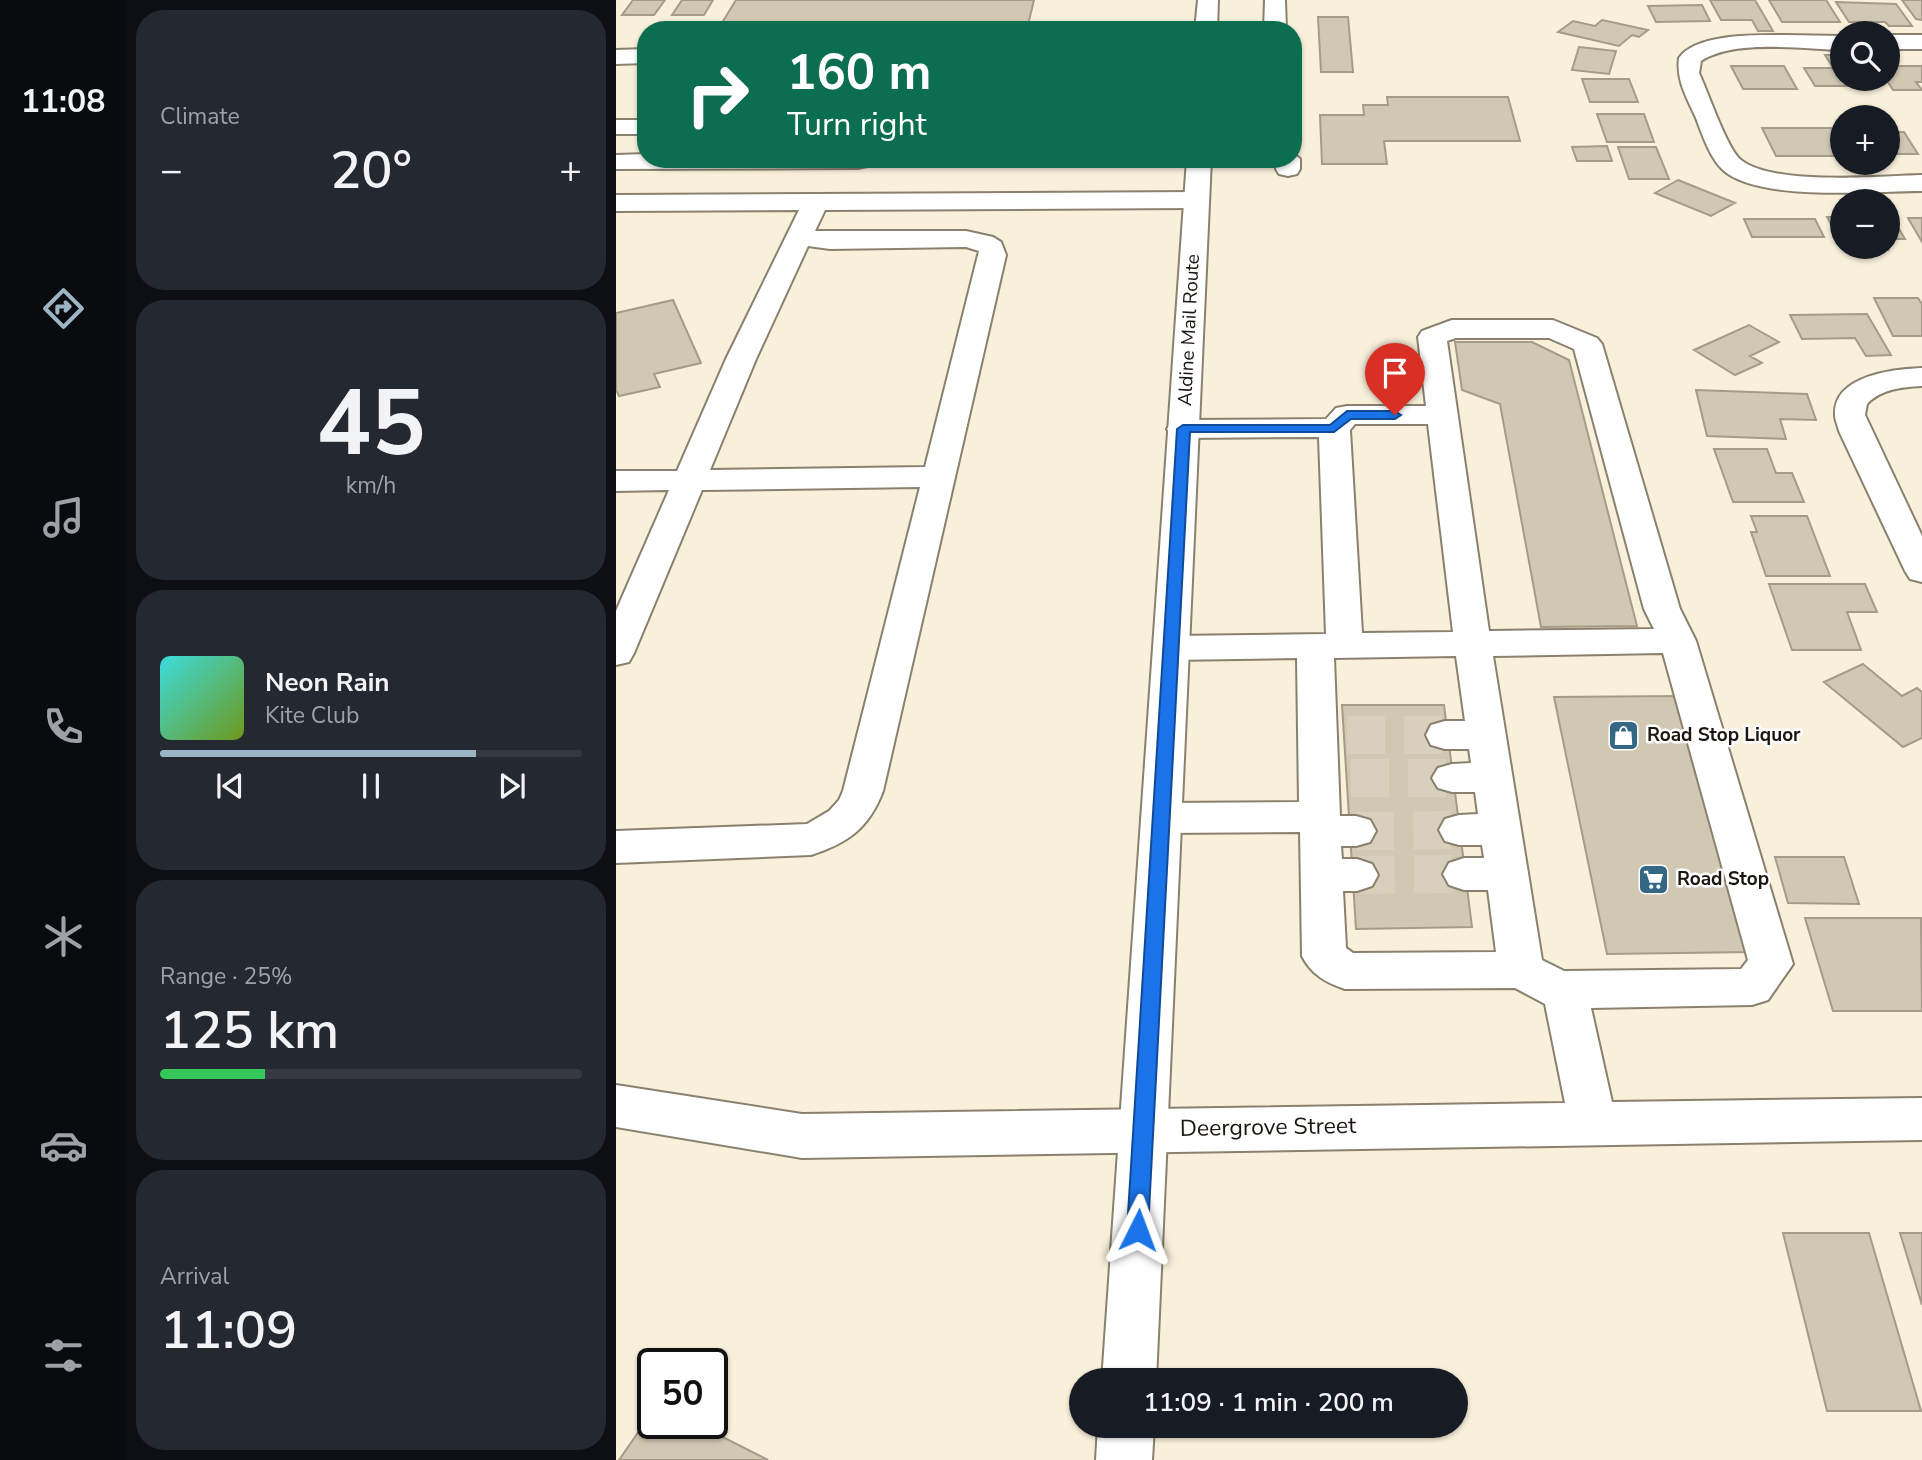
<!DOCTYPE html>
<html lang="en">
<head>
<meta charset="utf-8">
<style>
	body { margin:0; font-family:"Nunito Sans",sans-serif; background:#242831; color:#f1f3f6; height:100vh; display:flex; flex-direction:column; font-size:26px; white-space:nowrap }
	* { box-sizing:border-box; margin:0 }
	p { font-size:23px; color:#9ea1a6 }
	.icon { flex:none; width:38px; height:38px; fill:none; stroke:currentColor; stroke-width:2; stroke-linecap:round; stroke-linejoin:round }
	.map { position:relative; flex:1; overflow:hidden }
	.drawer { display:flex; flex-direction:column; gap:10px; padding:10px; background:#0d0f14; width:490px }
	.drawer>* { flex:none }
	.guide { position:absolute; left:21px; top:21px; width:665px; height:147px; border-radius:28px; box-shadow:0 2px 5px #0004; background:#0b6e4f; color:#fff; overflow:hidden }
	.buttons { position:absolute; left:1214px; top:21px; display:grid; gap:14px }
	.buttons a { display:grid; place-items:center; width:70px; height:70px; border-radius:50%; background:#171b24; box-shadow:0 2px 5px #0004; font-size:35px }
	.speed { position:absolute; left:21px; top:1348px; display:flex; gap:14px; font-size:35px; font-weight:700; text-align:center }
	.speed>* { display:grid; place-content:center; width:91px; height:91px; border-radius:50%; background:#171b24; box-shadow:0 2px 5px #0004; line-height:1 }
	.speed .limit { border:4px solid #111; border-radius:10px; background:#fff; color:#111 }
	.pin { position:absolute; display:grid; place-items:center; width:60px; height:60px; color:#fff; margin:-72px -30px; border-radius:50% 50% 50% 0; rotate:-45deg; box-shadow:0 0 7px #0007 }
	.pin .icon { rotate:45deg }
	.me { position:absolute; width:77px; margin:-38px; rotate:3deg; stroke-linejoin:round; filter:drop-shadow(0 0 5px #0008) }
	.turn { display:flex; align-items:center; gap:24px; height:147px; padding:0 35px; font-size:32px }
	.turn .icon { width:91px; height:91px; stroke-width:2.5 }
	.turn b { display:block; font-size:49px; line-height:60px }
	.big { font-size:52px; font-weight:600; line-height:1.1 }
	.drawer .widget { flex:1; display:flex; flex-direction:column; justify-content:center; gap:10px; min-width:0; padding:0 24px; border-radius:28px; background:#242831 }
	.drawer .dial { align-items:center; gap:0 }
	.dial b { font-size:91px; line-height:1 }
	.song { display:flex; align-items:center; gap:21px }
	.cover { width:84px; height:84px; border-radius:10px; background:linear-gradient(135deg,hsl(180 70% 55%),hsl(80 70% 35%)) }
	.played { height:7px; border-radius:4px; background:linear-gradient(90deg,#9cb4c3 75%,#363941 75%) }
	.keys { display:flex; justify-content:space-around; direction:ltr }
	.heat { display:flex; justify-content:space-between; align-items:center; font-size:38px; direction:ltr }
	.charge { height:10px; border-radius:5px; background:linear-gradient(90deg,#34c759 25%,#363941 0) }
	.trip { position:absolute; left:453px; top:1368px; width:399px; height:70px; border-radius:35px; background:#171b24; box-shadow:0 2px 5px #0004; font-weight:600; line-height:70px; text-align:center }
	main { display:flex; flex:1; min-height:0 }
	.tab-bar { display:flex; flex-direction:column; width:126px; justify-content:space-around; align-items:center; background:#090b0e; color:#9ea1a6 }
	.tab-bar .icon { width:49px; height:49px }
	.tab-bar .current { color:#9cb4c3 }
	.tab-bar b { font-size:32px; color:#f1f3f6 }
	.map>svg:first-child { display:block }
	.building { fill:#d1c8b4; stroke:#a49c89; stroke-width:2 }
	.lines { fill:none; stroke-linecap:round; stroke-linejoin:round }
	.minor-tunnel { stroke:#d8cfbd; stroke-width:38; stroke-dasharray:38 19; stroke-linecap:butt }
	.minor-casing { stroke:#89816e; stroke-width:4 }
	.major-casing { stroke:#89816e; stroke-width:4 }
	.minor { fill:#fff; fill-rule:evenodd }
	.major { fill:#fff; fill-rule:evenodd }
	.route { fill:#1a73e8; stroke:#114b97; stroke-width:2 }
	.labels { text-anchor:middle; dominant-baseline:central; stroke-width:5; stroke-linejoin:round; paint-order:stroke }
	.street-label { font-size:19px; fill:#1a1710; stroke:#fefefe }
	.poi-label { font-size:19px; font-weight:bold; fill:#1a1710; stroke:#fefefe; text-anchor:start }
	.near-street-label { font-size:23px; fill:#1a1710; stroke:#fefefe }
</style>
</head>
<body>
<main>
<nav class="tab-bar">
<b>11:08</b>
<svg class="icon current" aria-label="directions" viewBox="0 0 24 24"><path d="M12 3l9 9-9 9-9-9zM9 14v-3h6M13 9l2 2-2 2"/></svg>
<svg class="icon" aria-label="music" viewBox="0 0 24 24"><path d="M9 18V5l10-2v13"/><circle cx="6" cy="18" r="3"/><circle cx="16" cy="16" r="3"/></svg>
<svg class="icon" aria-label="phone" viewBox="0 0 24 24"><path d="M5 4h4l2 5-3 2q2 4 5 5l2-3 5 2v4C11 20 4 13 5 4z"/></svg>
<svg class="icon" aria-label="climate" viewBox="0 0 24 24"><path d="M12 3v18M4 7l16 10M4 17L20 7"/></svg>
<svg class="icon" aria-label="car" viewBox="0 0 24 24"><path d="M5 17H2v-5l4-1 3-4h7l3 4 3 1v5h-3M9 17h6M6 11h13"/><circle cx="7" cy="17" r="2"/><circle cx="17" cy="17" r="2"/></svg>
<svg class="icon" aria-label="filters" viewBox="0 0 24 24"><path d="M4 7h16M4 17h16"/><circle cx="9" cy="7" r="2"/><circle cx="15" cy="17" r="2"/></svg>
</nav>
<section class="drawer">
<div class="widget"><p>Climate</p>
<div class="heat"><a>−</a><b class="big">20°</b><a>+</a></div>
</div>
<div class="widget dial"><b>45</b><p>km/h</p></div>
<div class="widget">
<div class="song"><i class="cover"></i><div><b>Neon Rain</b><p>Kite Club</p></div></div>
<div class="played"></div>
<div class="keys"><svg class="icon" aria-label="previous" viewBox="0 0 24 24"><path d="M18 5L8 12l10 7zM5 5v14"/></svg><svg class="icon" aria-label="pause" viewBox="0 0 24 24"><path d="M8 5v14M16 5v14"/></svg><svg class="icon" aria-label="next" viewBox="0 0 24 24"><path d="M6 5l10 7-10 7zM19 5v14"/></svg></div>
</div>
<div class="widget"><p>Range · 25%</p><b class="big">125 km</b><div class="charge"></div></div>
<div class="widget"><p>Arrival</p><b class="big">11:09</b></div>
</section>
<div class="map">
<svg width="1306" height="1460" viewBox="0 0 1306 1460">
	<rect width="100%" height="100%" fill="#f9f0db"/>
	<path class="building" d="M17 0H49L38 15H6Z
		M66 0H97L88 15H56Z
		M120 0H418L412 25 304 26 302 30 104 26Z
		M1094 0H1139L1157 31H1142L1136 20H1105Z
		M1153 0H1210L1224 22H1166Z
		M1286 0H1306V20L1300 19Z
		M1220 2 1280 4 1296 26H1273L1269 22H1233Z
		M1086 5 1094 21 1040 22 1032 6Z
		M702 17H732L737 72H705Z
		M986 20 1032 30 1023 37 1016 35 1003 46 942 32 957 21 979 26Z
		M963 47 1000 51 993 74 956 70Z
		M1209 55H1227V79H1253L1258 86H1199L1188 68H1217Z
		M1115 66H1168L1181 89H1127Z
		M1272 66H1306V82H1300L1306 90H1277L1270 79H1272Z
		M966 79H1013L1022 102H974Z
		M771 97H892L904 141H768L771 164H706L704 115H748L747 105H772Z
		M981 114H1028L1038 142H991Z
		M1146 128H1215L1227 149V156H1160Z
		M1272 132H1288L1302 154H1272Z
		M991 146 996 161H961L956 147Z
		M1002 147H1040L1053 179H1013Z
		M1062 180 1119 203 1095 216 1039 193Z
		M1211 217H1227V246Z
		M1272 217H1276L1289 239H1272Z
		M1292 218H1306V242Z
		M1128 219H1199L1208 237H1136Z
		M1227 247H1270L1272 250H1229Z
		M1258 298H1302L1306 304V336H1277Z
		M57 300 85 363 38 374 44 387 3 396 0 390V313Z
		M1251 314 1275 355 1250 356 1239 338 1186 339 1174 315Z
		M1133 325 1163 342 1134 356 1146 363 1119 375 1078 350Z
		M839 342H916L953 360 1021 626 925 627 884 404 846 390Z
		M1080 390 1191 394 1200 420 1164 419 1170 439 1091 436Z
		M1098 449H1151L1160 473H1176L1188 502H1117Z
		M1135 516H1191L1214 576H1150L1135 532H1141Z
		M1153 584H1249L1261 612H1231L1245 650H1176Z
		M1247 664 1286 696 1301 688 1306 692V738L1287 747 1208 682Z
		M1062 696 1135 952 991 954 938 697Z
		M726 705H828L856 927 740 929Z
		M1159 857H1228L1243 904 1172 903Z
		M1189 918H1305L1306 1011H1217Z
		M1167 1233H1253L1305 1411H1211Z
		M1284 1233H1306V1305Z
		M37 1411V1423H79L152 1460H3Z"/>
	<g class="lines">
		<path class="minor-tunnel" d="M731 735H829
			M735 778H836
			M740 831 843 830
			M741 875 848 874"/>
		<defs>
			<path id="minor" d="M649 0H669L670 30H648Z
				M1170 35 1227 36V50C1187 49 1119 39 1085 61L1083 73C1092 92 1111 149 1125 160 1158 186 1264 176 1306 175V191C1260 191 1142 202 1107 170 1094 158 1086 134 1080 118 1071 98 1060 80 1063 58 1080 33 1142 35 1170 35Z
				M1272 35H1306V49H1272Z
				M30 49V63L0 64V50Z
				M0 120H30V134H0Z
				M677 153 684 159V169L681 174 672 176 663 174 660 169V159H677Z
				M30 154V159L254 161 251 166 242 168 0 169V155Z
				M580 192 589 195 593 200 589 205 580 208 209 210 199 231H350L377 237 385 242 390 255 267 791C253 828 232 843 195 855L0 863V831L191 824 213 811 223 800 227 791 304 487 86 490 18 653 13 662 0 665V611L53 490 0 491V471H61L110 359 183 210 0 211V195ZM192 246 214 249 350 247 363 251 309 467 94 470 140 359Z
				M836 320H937L981 338 986 344 1064 609 1080 641 1177 964 1152 1000 1136 1005 975 1008 996 1102 1306 1098V1140L186 1158 0 1127V1085L186 1114 949 1103 929 1004 899 988 729 989C710 983 695 974 686 956L684 832 545 833 531 829 525 818 531 807 545 803 683 802 681 658 555 660 542 657 537 648 542 639 555 636 710 634 703 437 567 438 556 436 551 429 556 422 567 420 710 419 720 408 731 406H810L802 337 806 331ZM840 338H933L958 349 1028 609 1038 629 873 631 831 341ZM739 424H812L837 632 746 633 734 430ZM1047 653 1132 960 1125 969 948 971 926 960 877 656ZM840 656 849 721H829L815 725 810 735 815 745 829 749H853L855 763 836 764 822 768 816 778 822 788 836 792H859L862 814 843 815 829 819 823 830 829 841 843 845H866L868 858H848L833 863 827 874 833 885 848 890H872L880 952 737 953 730 948 727 891H741L756 886 762 875 756 864 741 859H726L725 846H740L754 842 760 831 754 820 740 816H724L718 658Z
				M1306 368V386C1286 387 1265 389 1251 404L1249 415 1306 536V582L1294 579 1289 571 1223 431C1222 426 1219 420 1219 415 1217 375 1279 369 1306 368Z"/>
			<path id="major" d="M582 0H602L601 30H579Z
				M571 159H595L540 1381H486Z
				M482 1426H538L536 1460H480Z"/>
		</defs>
		<use href="#minor" class="minor-casing"/>
		<use href="#major" class="major-casing"/>
		<use href="#minor" class="minor"/>
		<use href="#major" class="major"/>
	</g>
	<path class="route" d="M731 411H779L785 415 779 419H735L718 432H574L532 1230 529 1237 522 1239 514 1237 511 1230 561 429 567 425H714Z"/>
	<defs>
		<symbol id="shop-square" viewBox="-11 -11 22 22"><rect x="-9" y="-9" width="18" height="18" rx="4" fill="#346784" stroke="#fefefe"/><path d="M-5-2.5h2.3a2.7 3.5 0 0 1 5.4 0H5L5.5 6h-11ZM-1.5-2.5h3a1.5 2.3 0 0 0-3 0Z" fill="#fff"/></symbol>
		<symbol id="supermarket-square" viewBox="-11 -11 22 22"><rect x="-9" y="-9" width="18" height="18" rx="4" fill="#346784" stroke="#fefefe"/><path d="M-6-5.5h2.5l.6 2H6L4.5 2H-2.5L-4.4-4H-6ZM-1.5 3.2a1.3 1.3 0 1 0 .1 0ZM3 3.2a1.3 1.3 0 1 0 .1 0Z" fill="#fff"/></symbol>
	</defs>
	<g fill-rule="evenodd">
		<use href="#shop-square" x="990" y="718" width="35" height="35"/>
		<use href="#supermarket-square" x="1020" y="862" width="35" height="35"/>
	</g>
	<g class="labels">
		<g class="street-label">
			<text transform="translate(573 330) rotate(-87)">Aldine Mail Route</text>
		</g>
		<g class="poi-label">
			<text x="1031" y="735">Road Stop Liquor</text>
			<text x="1061" y="879">Road Stop</text>
		</g>
		<g class="near-street-label">
			<text transform="translate(652 1127) rotate(-1)">Deergrove Street</text>
		</g>
	</g>
</svg>
<div class="buttons">
<a><svg class="icon" aria-label="search" viewBox="0 0 24 24"><circle cx="10" cy="10" r="6"/><path d="M15 15l6 6"/></svg></a>
<a>+</a>
<a>−</a>
</div>
<div class="speed"><div class="limit">50</div></div>
<div class="pin" style="left:779px;top:415px;background:#d93025"><svg class="icon" aria-label="arrive" viewBox="0 0 24 24"><path d="M6 21V4h12l-3 4 3 4H6"/></svg></div>
<svg class="me" style="left:522px;top:1230px" viewBox="-20 -20 40 40"><path d="M0-17L14 15 0 8-14 15z" fill="#1a73e8" stroke="#fff" stroke-width="4"/></svg>
<div class="trip">11:09 · 1 min · 200 m</div>
<div class="guide">
<div class="turn"><svg class="icon" aria-label="right" viewBox="0 0 24 24"><path d="M7 20v-9h11M14 6l5 5-5 5"/></svg><div><b>160 m</b>Turn right</div></div>
</div>
</div>
</main>
</body>
</html>
